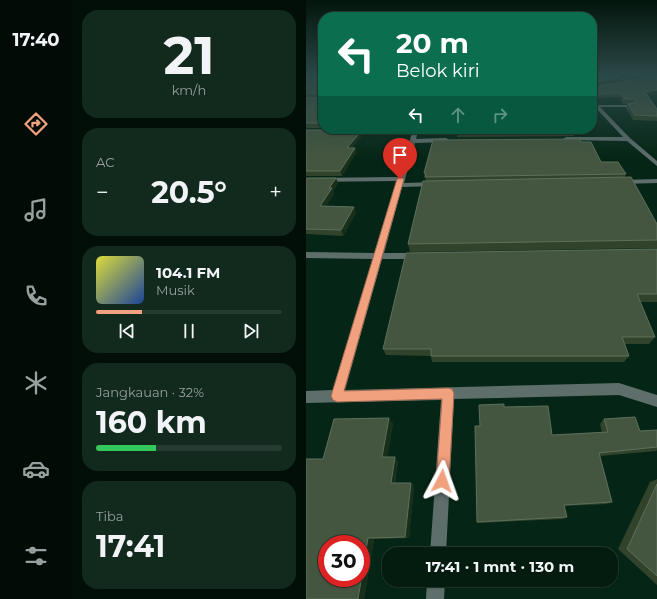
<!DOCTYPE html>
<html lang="id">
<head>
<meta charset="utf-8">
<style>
	body { margin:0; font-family:Montserrat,sans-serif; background:#12291e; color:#f1f3f6; height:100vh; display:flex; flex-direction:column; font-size:15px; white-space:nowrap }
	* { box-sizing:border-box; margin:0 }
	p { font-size:13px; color:#97a19f }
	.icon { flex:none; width:22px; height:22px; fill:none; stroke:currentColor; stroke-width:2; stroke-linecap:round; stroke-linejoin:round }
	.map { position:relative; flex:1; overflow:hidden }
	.side { display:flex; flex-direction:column; gap:10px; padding:10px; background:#020f09; width:234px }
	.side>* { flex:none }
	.hud { position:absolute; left:12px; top:12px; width:279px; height:122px; border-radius:16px; box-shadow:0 1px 3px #0004,0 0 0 1px #253a30; background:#0b6e4f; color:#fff; overflow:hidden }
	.speed { position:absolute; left:12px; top:535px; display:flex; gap:8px; font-size:20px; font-weight:700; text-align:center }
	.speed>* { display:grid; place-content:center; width:52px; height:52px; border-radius:50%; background:#041c10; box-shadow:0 1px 3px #0004,0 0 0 1px #253a30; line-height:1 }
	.speed .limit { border:6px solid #d22; background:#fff; color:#111 }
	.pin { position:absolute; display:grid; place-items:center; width:34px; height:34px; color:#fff; margin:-41px -17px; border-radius:50% 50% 50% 0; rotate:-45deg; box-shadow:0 0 4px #0007 }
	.pin .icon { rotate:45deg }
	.me { position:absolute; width:44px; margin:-22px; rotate:4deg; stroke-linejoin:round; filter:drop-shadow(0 0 3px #0008) }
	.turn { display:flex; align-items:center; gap:14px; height:84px; padding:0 12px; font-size:18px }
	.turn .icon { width:52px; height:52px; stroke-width:2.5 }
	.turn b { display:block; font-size:28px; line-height:34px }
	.lanes { display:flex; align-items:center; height:38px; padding:0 12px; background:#0003; justify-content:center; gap:20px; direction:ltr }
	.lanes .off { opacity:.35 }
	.big { font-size:30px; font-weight:700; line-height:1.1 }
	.side .card { flex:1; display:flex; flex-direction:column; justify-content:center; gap:6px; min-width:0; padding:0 14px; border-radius:16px; background:#12291e }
	.side .dial { align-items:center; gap:0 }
	.dial b { font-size:52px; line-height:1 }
	.song { display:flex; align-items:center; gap:12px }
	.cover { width:48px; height:48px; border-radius:6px; background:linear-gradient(135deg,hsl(60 70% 55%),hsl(220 70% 35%)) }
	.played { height:4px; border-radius:2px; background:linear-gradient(90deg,#f1a17d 25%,#253a30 25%) }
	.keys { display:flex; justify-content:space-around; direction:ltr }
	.heat { display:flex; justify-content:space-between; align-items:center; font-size:22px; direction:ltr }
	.charge { height:6px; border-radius:3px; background:linear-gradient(90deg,#34c759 32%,#253a30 0) }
	.trip { position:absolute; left:76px; top:547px; width:236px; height:40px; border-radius:16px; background:#041c10; box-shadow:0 1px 3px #0004,0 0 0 1px #253a30; font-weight:700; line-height:40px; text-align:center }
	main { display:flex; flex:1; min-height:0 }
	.tabs { display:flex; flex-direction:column; width:72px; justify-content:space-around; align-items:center; background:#020b06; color:#97a19f }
	.tabs .icon { width:28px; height:28px }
	.tabs .active { color:#f1a17d }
	.tabs b { font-size:18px; color:#f1f3f6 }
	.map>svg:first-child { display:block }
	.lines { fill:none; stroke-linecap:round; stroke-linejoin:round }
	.minor { fill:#5d6e6b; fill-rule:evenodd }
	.wall { fill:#32432b }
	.shaded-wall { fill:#182f1a }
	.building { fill:#455640; stroke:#5e705b; fill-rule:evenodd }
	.route { fill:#f1a17d; stroke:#9d6951 }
</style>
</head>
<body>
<main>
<nav class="tabs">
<b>17:40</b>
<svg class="icon active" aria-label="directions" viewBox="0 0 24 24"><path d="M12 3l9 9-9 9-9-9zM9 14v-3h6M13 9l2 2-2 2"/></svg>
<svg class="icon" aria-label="music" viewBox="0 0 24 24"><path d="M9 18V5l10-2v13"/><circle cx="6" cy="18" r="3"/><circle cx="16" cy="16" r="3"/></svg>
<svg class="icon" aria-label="phone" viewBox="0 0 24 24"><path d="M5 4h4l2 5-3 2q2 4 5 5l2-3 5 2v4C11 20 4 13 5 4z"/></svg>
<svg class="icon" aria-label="climate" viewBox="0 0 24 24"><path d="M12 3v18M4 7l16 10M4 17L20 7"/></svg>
<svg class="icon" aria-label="car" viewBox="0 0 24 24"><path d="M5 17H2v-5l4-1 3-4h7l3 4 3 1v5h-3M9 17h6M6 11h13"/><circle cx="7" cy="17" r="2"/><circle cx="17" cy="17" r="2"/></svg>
<svg class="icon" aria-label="filters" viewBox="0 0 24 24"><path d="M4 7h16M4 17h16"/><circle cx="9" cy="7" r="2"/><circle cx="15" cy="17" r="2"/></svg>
</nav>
<section class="side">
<div class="card dial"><b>21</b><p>km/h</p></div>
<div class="card"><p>AC</p>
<div class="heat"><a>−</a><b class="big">20.5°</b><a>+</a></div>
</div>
<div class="card">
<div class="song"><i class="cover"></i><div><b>104.1 FM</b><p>Musik</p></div></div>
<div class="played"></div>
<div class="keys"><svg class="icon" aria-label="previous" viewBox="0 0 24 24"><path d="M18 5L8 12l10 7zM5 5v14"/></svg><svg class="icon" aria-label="pause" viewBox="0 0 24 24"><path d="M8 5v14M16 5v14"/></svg><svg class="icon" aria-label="next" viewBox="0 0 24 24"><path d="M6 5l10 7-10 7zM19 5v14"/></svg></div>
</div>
<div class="card"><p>Jangkauan · 32%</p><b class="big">160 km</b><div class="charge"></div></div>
<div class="card"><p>Tiba</p><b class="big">17:41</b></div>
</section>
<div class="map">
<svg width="351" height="599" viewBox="0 0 351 599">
	<rect width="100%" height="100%" fill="#052616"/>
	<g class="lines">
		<path class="minor" d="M294 74H302L329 82 327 83Z
			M286 105H327V107H294L324 138 351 161V166L321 141 258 140 257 139 260 137H317L289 107H286Z
			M113 129 110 139 140 138 143 140 140 142 109 143 98 183 129 182 133 184 129 186 96 187 78 253H112L116 256 112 259H76L39 390 313 383 351 395V407L313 395 148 399 140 554H124L135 400 0 403V391L27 390 67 259 0 258V252L69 253 91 181 0 182V178L92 177 106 133H44L41 131 44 129Z
			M351 179V183L315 184 312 182 315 180Z
			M121 580H139L138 599H120Z"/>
	</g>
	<path class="wall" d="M17 74V128H0V98H15H0V75Z
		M286 74H294V76L286 78 315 77 314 82 287 86V87L342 96 351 109V121L327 120 320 108 322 104H317L314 97 286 98Z
		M308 74H346L325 79Z
		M0 130 57 134 46 148H49L50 153 36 176H0Z
		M268 132V136L151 137V133Z
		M275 142 295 162 320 174 318 178 351 224V248L104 252 102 244 120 181 118 173Z
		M0 178 32 183 27 191 28 194 20 206 48 207 50 213 37 236 0 234Z
		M351 249V302H334L349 337 343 344H319L323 356 318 362H126L125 356 80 355 77 349Z
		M198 407 246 435 296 433 294 424 298 419 334 431 351 430V450L350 451 294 456 306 502 300 504 258 506 261 517 257 519 171 523 169 426H174Z
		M87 423 81 457 92 461 89 483H105L108 486 103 538 68 539 58 599 17 459Z
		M351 479V585L312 549 344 482Z"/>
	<path class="shaded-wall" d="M286 74H294V76L286 78Z
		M330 74H346L325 79 326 75Z
		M315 77 314 82 286 86 287 82Z
		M351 90V95L337 96 339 92Z
		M56 130 57 134 42 153 41 148Z
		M49 148 50 153 36 176 34 171Z
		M30 178 32 183 27 191 28 194 16 212 14 206Z
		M48 207 50 213 37 236 35 230Z
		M83 418 87 423 81 461 76 457Z
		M89 457 92 461 88 486 85 483Z
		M105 483 108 486 103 538 99 537Z
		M62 538 68 539 58 599H52Z"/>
	<path class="building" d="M2 74H17V123H0V98H15L17 93H0V75Z
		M304 74 315 77 287 82 286 84V76V78Z
		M351 75V90L339 92 351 109V116L329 115 322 104 330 103V99H319L315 93 286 94V86L287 87 329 80Z
		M151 129H267L268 132 151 133Z
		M0 130H56L41 148H49L34 171H0Z
		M273 139 275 142H285L295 162H312L320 174 119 177 120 173H118L127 140Z
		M325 177 351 224V240L102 244 117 181Z
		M0 178H30L23 188H26L14 206 48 207 35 230 0 229Z
		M351 249V294H331L349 337H316L323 356H125V349H77L100 253Z
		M198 404V407L242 406 246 435 302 432 298 419 329 417 334 431 351 430V447L293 453 306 502 258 505 261 517 171 522 169 426H174L173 405Z
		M83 418 76 457H89L85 483H105L99 537 62 538 52 599H0V459H17L28 419ZM21 544H55V578H21Z
		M351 484V576L321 549Z"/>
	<linearGradient id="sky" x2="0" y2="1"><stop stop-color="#03150c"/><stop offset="0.47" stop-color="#2a4747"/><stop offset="1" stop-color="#2a4747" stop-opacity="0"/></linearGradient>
	<rect width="351" height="158" fill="url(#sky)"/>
	<path class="route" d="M94 177 98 179 38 391 142 388 146 389 148 393 143 481 141 486 136 488 132 486 130 481 136 399 31 402 27 400 25 396 91 179Z"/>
</svg>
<div class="speed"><div class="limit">30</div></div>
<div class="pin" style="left:94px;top:179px;background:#d93025"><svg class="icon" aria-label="arrive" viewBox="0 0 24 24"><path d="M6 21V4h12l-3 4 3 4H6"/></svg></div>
<svg class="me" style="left:136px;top:481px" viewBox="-20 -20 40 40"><path d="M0-17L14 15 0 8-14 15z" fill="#f1a17d" stroke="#fff" stroke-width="4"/></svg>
<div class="trip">17:41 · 1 mnt · 130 m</div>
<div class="hud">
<div class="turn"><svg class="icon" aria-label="left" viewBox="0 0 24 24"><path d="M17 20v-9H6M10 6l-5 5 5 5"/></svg><div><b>20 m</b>Belok kiri</div></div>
<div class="lanes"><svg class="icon" aria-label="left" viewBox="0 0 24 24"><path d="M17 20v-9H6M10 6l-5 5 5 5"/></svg><svg class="icon off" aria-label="ahead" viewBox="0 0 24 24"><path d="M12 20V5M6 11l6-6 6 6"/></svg><svg class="icon off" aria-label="right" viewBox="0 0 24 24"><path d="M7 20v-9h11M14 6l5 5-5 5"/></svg></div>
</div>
</div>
</main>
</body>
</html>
